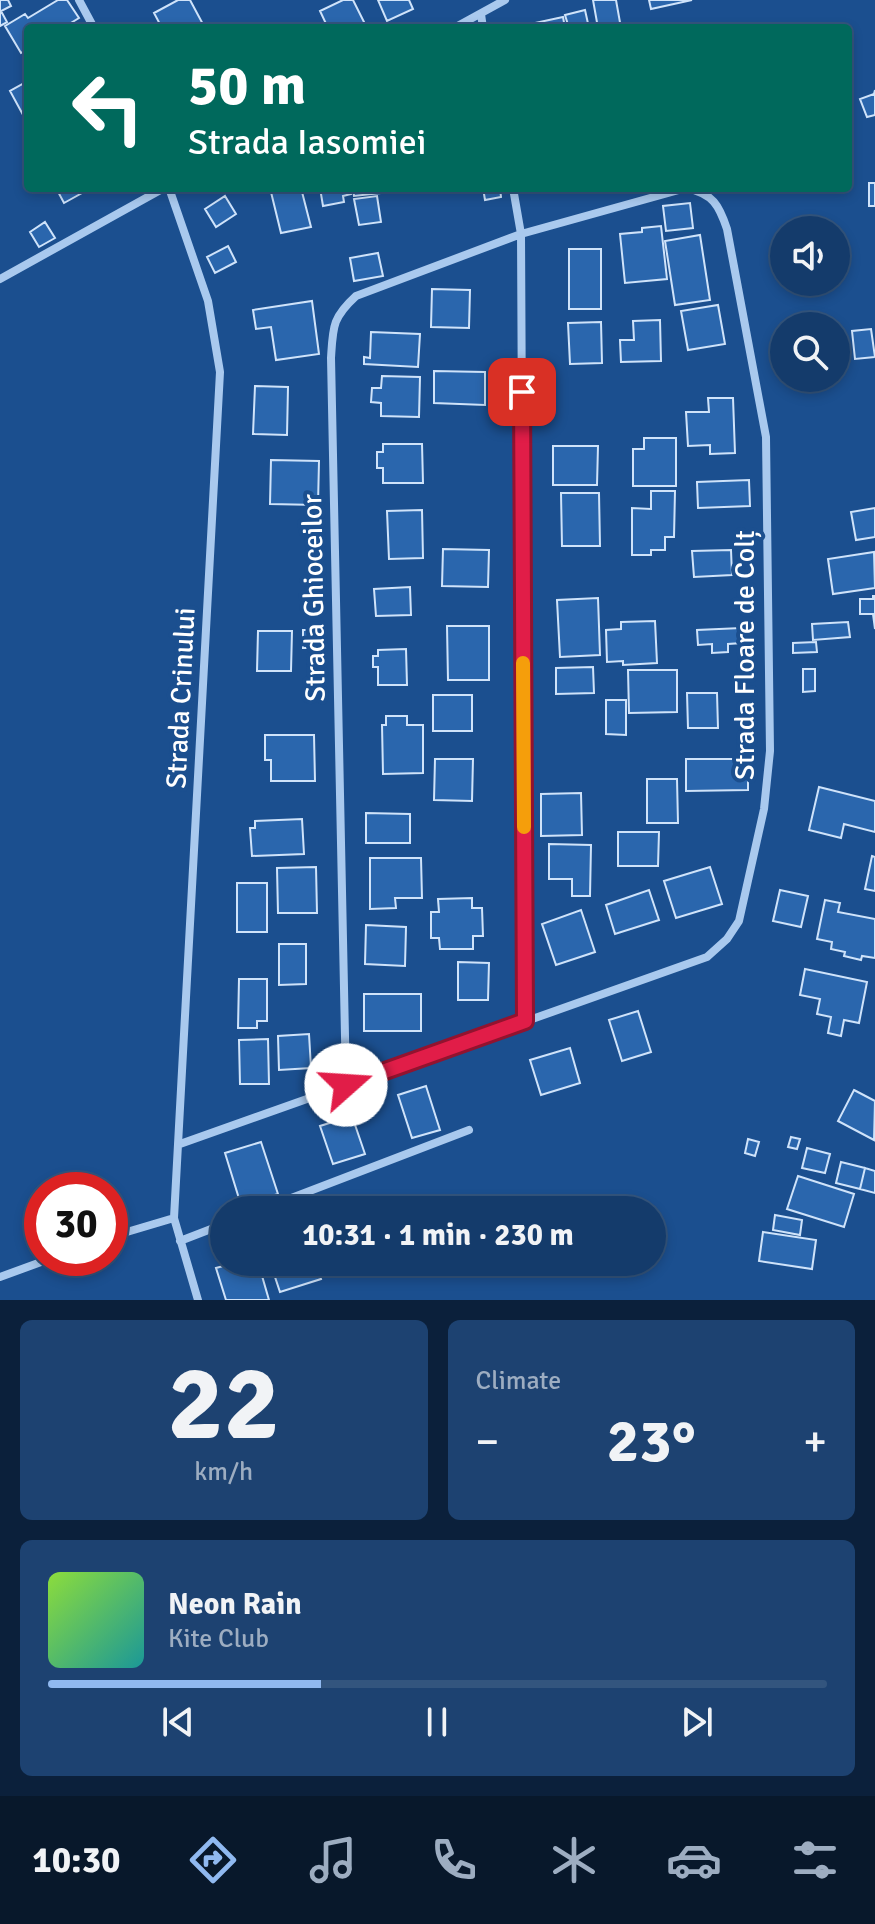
<!DOCTYPE html>
<html lang="en">
<head>
<meta charset="utf-8">
<style>
	body { margin:0; font-family:Signika,sans-serif; background:#1d4271; color:#f1f3f6; height:100vh; display:flex; flex-direction:column; font-size:30px; white-space:nowrap }
	* { box-sizing:border-box; margin:0 }
	p { font-size:26px; color:#9dadc1 }
	.icon { flex:none; width:44px; height:44px; fill:none; stroke:currentColor; stroke-width:2; stroke-linecap:round; stroke-linejoin:round }
	.map { position:relative; height:1300px; overflow:hidden }
	.drawer { display:flex; flex-direction:column; gap:20px; padding:20px; background:#0b203b; flex:1 }
	.drawer>* { flex:none }
	.hud { position:absolute; left:24px; top:24px; width:828px; height:168px; border-radius:8px; box-shadow:0 4px 12px #0003,0 0 0 2px #33557e; background:#00695c; color:#fff; overflow:hidden }
	.tools { position:absolute; left:770px; top:216px; display:grid; gap:16px }
	.tools a { display:grid; place-items:center; width:80px; height:80px; border-radius:50%; background:#143b6b; box-shadow:0 4px 12px #0003,0 0 0 2px #33557e; font-size:40px }
	.speed { position:absolute; left:24px; top:1172px; display:flex; gap:16px; font-size:40px; font-weight:700; text-align:center }
	.speed>* { display:grid; place-content:center; width:104px; height:104px; border-radius:50%; background:#143b6b; box-shadow:0 4px 12px #0003,0 0 0 2px #33557e; line-height:1 }
	.speed .limit { border:12px solid #d22; background:#fff; color:#111 }
	.pin { position:absolute; display:grid; place-items:center; width:68px; height:68px; color:#fff; margin:-34px; border-radius:16px; box-shadow:0 4px 12px #0006 }
	.me { position:absolute; width:88px; margin:-44px; rotate:71deg; stroke-linejoin:round; filter:drop-shadow(0 0 6px #0008) }
	.turn { display:flex; align-items:center; gap:28px; height:168px; padding:0 32px; font-size:36px }
	.turn .icon { width:104px; height:104px; stroke-width:2.5 }
	.turn b { display:block; font-size:56px; line-height:68px }
	.big { font-size:60px; font-weight:700; line-height:1.1 }
	.drawer .tile { flex:1; display:flex; flex-direction:column; justify-content:center; gap:12px; min-width:0; padding:0 28px; border-radius:12px; background:#1d4271 }
	.drawer .dial { align-items:center; gap:0 }
	.dial b { font-size:104px; line-height:1 }
	.song { display:flex; align-items:center; gap:24px }
	.cover { width:96px; height:96px; border-radius:12px; background:linear-gradient(135deg,hsl(90 70% 55%),hsl(180 70% 35%)) }
	.played { height:8px; border-radius:4px; background:linear-gradient(90deg,#90b9f0 35%,#33557e 35%) }
	.keys { display:flex; justify-content:space-around; direction:ltr }
	.heat { display:flex; justify-content:space-between; align-items:center; font-size:44px; direction:ltr }
	.drawer .tiles { flex:1; display:grid; gap:20px; grid-template-columns:1fr 1fr }
	.tile:last-child { grid-column:span 2 }
	.trip { position:absolute; left:210px; top:1196px; width:456px; height:80px; border-radius:40px; background:#143b6b; box-shadow:0 4px 12px #0003,0 0 0 2px #33557e; font-weight:700; line-height:80px; text-align:center }
	.dock { display:flex; height:128px; justify-content:space-around; align-items:center; background:#08182b; color:#9dadc1 }
	.dock .icon { width:56px; height:56px }
	.dock .on { color:#90b9f0 }
	.dock b { font-size:36px; color:#f1f3f6 }
	.map>svg:first-child { display:block }
	.building { fill:#2a66ad; stroke:#cfe3fa; stroke-width:2 }
	.lines { fill:none; stroke-linecap:round; stroke-linejoin:round }
	.street { stroke:#a9c9ee; stroke-width:8 }
	.route-casing { stroke:#92132f; stroke-width:20 }
	.route { stroke:#e11d48; stroke-width:14 }
	.slow { stroke:#f59e0b; stroke-width:14 }
	.labels { text-anchor:middle; dominant-baseline:central; stroke-width:8; stroke-linejoin:round; paint-order:stroke }
	.street-label { font-size:28px; fill:#fff; stroke:#1b4f8f }
</style>
</head>
<body>
<div class="map">
<svg width="875" height="1300" viewBox="0 0 875 1300">
	<rect width="100%" height="100%" fill="#1b4f8f"/>
	<path class="building" d="M0 0H8L11 6 1 11 7 22 0 26Z
		M58 0H67L79 18 66 26 68 28H28V49L21 53 5 26 25 14 28 18Z
		M178 0H190L205 28H162L154 13Z
		M343 0H353L367 28H328L320 11Z
		M378 0H409L413 9 387 21Z
		M593 0H616L621 28H598Z
		M649 0H692L651 9Z
		M585 10 589 28H569L565 15Z
		M563 17 565 28H536L535 23Z
		M28 81V124L10 91Z
		M875 90V115L867 117 860 99 874 94Z
		M869 183H875V206H869Z
		M56 188H91L64 203Z
		M270 188H301L311 227 281 233Z
		M320 188H350L351 194 343 196 344 202 323 206Z
		M353 188H380V193L354 196Z
		M483 188H500L501 197 485 200Z
		M225 196 236 214 216 227 205 209Z
		M377 196 381 222 359 225 354 199Z
		M690 203 693 228 666 231 663 206Z
		M45 222 55 238 39 247 30 232Z
		M661 226 667 279 625 283 620 234 642 232V228Z
		M700 235 710 300 675 305 665 241Z
		M228 246 236 262 215 273 207 257Z
		M569 249H601V309H569Z
		M378 253 383 276 354 281 350 258Z
		M432 289 470 290 469 328 431 327Z
		M312 301 319 354 276 360 271 327 256 329 253 310Z
		M718 305 725 344 688 350 681 311Z
		M660 320 661 361 621 362 620 340H634L633 321Z
		M601 322 602 363 570 364 568 323Z
		M871 329 875 357 855 359 852 331Z
		M371 332 420 334 418 367 364 364V357L370 358Z
		M434 371 485 372V405L434 403Z
		M382 376 420 377 419 417 381 416V403L371 402 372 388H381Z
		M255 386 288 387 287 435 253 434Z
		M708 398H733L735 453 710 454V445L688 446 686 412H709Z
		M644 438H676V486H633V449H644Z
		M383 444H422L423 483H383V468H377V452H383Z
		M553 446H598L597 485H553Z
		M271 460 319 461 318 505 270 504Z
		M749 480 750 506 698 508 697 482Z
		M651 491H675L674 537H665V550H651V555H632V508L651 509Z
		M561 493H599L600 546H562Z
		M875 508V537L856 540 851 512Z
		M422 510 423 558 389 559 387 511Z
		M443 549 489 550 488 587 442 586Z
		M731 550 732 575 694 577 692 551Z
		M874 552 875 588 833 594 828 559Z
		M410 587 411 615 376 616 374 589Z
		M873 596H875V629L873 614H860V599H873Z
		M598 598 600 655 560 657 557 600Z
		M655 621 657 663 623 665V661L607 662 606 630 621 629V622Z
		M848 622 850 637 813 640 812 624Z
		M447 626H489V680H448Z
		M741 628 742 643 728 644V652L712 653V644L698 645 697 630Z
		M303 630H320V648H303Z
		M258 631H292L291 671H257Z
		M816 642 817 652 793 653V643Z
		M406 649 407 685H378V667H373V656H378V650Z
		M593 667 594 693 556 694V668Z
		M803 669H815V691L803 692Z
		M628 670H677V712L629 713Z
		M687 693H717L718 728H688Z
		M433 695H472V731H433Z
		M606 700H626V735L606 734Z
		M386 716H407V725H423V773L383 774 382 725H386Z
		M265 735H314L315 781H271V760H265Z
		M435 759H473L472 801 434 800Z
		M686 759H748V790L686 791Z
		M647 779H677L678 823H647Z
		M819 787 875 801V832L844 824 841 838 809 830Z
		M581 793 582 835 541 836V794Z
		M366 813 410 814V843H366Z
		M302 819 304 854 252 856 250 828H255V821Z
		M618 832H659L658 866H618Z
		M549 844 591 845 590 896H572V879H549Z
		M872 856 875 857V891L865 889Z
		M370 858H421L422 898H395L396 908 370 909Z
		M316 867 317 913H278L277 868Z
		M710 867 722 904 676 918 664 881Z
		M237 883H267V932H237Z
		M649 890 659 920 615 934 606 905Z
		M780 890 808 896 801 927 773 921Z
		M472 898V908H482L483 936H473V949H440L439 938H431V912H439L438 899Z
		M825 900 840 903 838 912 875 919V958L862 956 861 960 844 956 845 952 831 949 832 942 817 939Z
		M581 910 595 952 556 965 542 924Z
		M366 925 406 927 405 966 365 964Z
		M279 944H306V984L279 985Z
		M458 962 489 963 488 1000H458Z
		M805 969 867 982 859 1023 844 1020 841 1036 828 1033 831 1017 817 1014 820 999 800 995Z
		M239 979H267V1021H257V1028H238Z
		M364 994H421V1031H364Z
		M638 1011 651 1052 622 1061 609 1020Z
		M309 1034 311 1068 279 1070 278 1036Z
		M268 1039 269 1084H240L239 1040Z
		M570 1048 580 1083 541 1095 530 1060Z
		M426 1086 440 1130 412 1138 398 1095Z
		M854 1090 875 1101 874 1140 838 1121Z
		M352 1116 365 1154 333 1164 320 1126Z
		M791 1137 800 1139 797 1149 788 1147Z
		M748 1139 759 1142 755 1156 745 1153Z
		M261 1142 278 1194 241 1205 225 1153Z
		M807 1148 830 1154 825 1173 802 1168Z
		M841 1162 865 1168 860 1189 836 1183Z
		M865 1168 875 1171V1193L860 1189Z
		M798 1176 854 1194 844 1227 787 1209Z
		M775 1215 802 1220 800 1235 773 1230Z
		M763 1232 816 1240 812 1269 759 1261Z
		M238 1262H258L269 1300H226L216 1268Z
		M270 1262H315L321 1279 280 1292Z
		M329 1262H371L333 1275Z"/>
	<g class="lines">
		<path class="street" d="M79 0 94 28
			M481 14 483 28
			M454 28 505 0
			M169 188 208 301 220 372 174 1218 198 1300
			M513 188 521 234 525 1021
			M0 279 164 188
			M346 1085 331 358C333 327 332 318 356 296L521 234 686 188
			M180 1144 707 957 727 939 739 921 764 809 770 751 766 437 727 229C719 205 713 194 687 188
			M260 1210 469 1130
			M110 1237 174 1218
			M180 1241 224 1224
			M0 1277 52 1258"/>
	</g>
	<g class="lines">
		<defs>
			<path id="route" d="M346 1085 525 1021 522 392"/>
		</defs>
		<use href="#route" class="route-casing"/>
		<use href="#route" class="route"/>
		<path class="slow" d="M523 663 524 827"/>
	</g>
	<g class="labels">
		<g class="street-label">
			<text transform="translate(314 598) rotate(-91)">Strada Ghioceilor</text>
			<text transform="translate(745 655) rotate(-90)">Strada Floare de Colț</text>
			<text transform="translate(181 698) rotate(-87)">Strada Crinului</text>
		</g>
	</g>
</svg>
<div class="tools">
<a><svg class="icon" aria-label="sound" viewBox="0 0 24 24"><path d="M4 9h4l5-4v14l-5-4H4zM17 9q2 3 0 6"/></svg></a>
<a><svg class="icon" aria-label="search" viewBox="0 0 24 24"><circle cx="10" cy="10" r="6"/><path d="M15 15l6 6"/></svg></a>
</div>
<div class="speed"><div class="limit">30</div></div>
<div class="pin" style="left:522px;top:392px;background:#d93025"><svg class="icon" aria-label="arrive" viewBox="0 0 24 24"><path d="M6 21V4h12l-3 4 3 4H6"/></svg></div>
<svg class="me" style="left:346px;top:1085px" viewBox="-20 -20 40 40"><circle r="19" fill="#fff"/><path d="M0-13L10 11 0 6-10 11z" fill="#e11d48"/></svg>
<div class="trip">10:31 · 1 min · 230 m</div>
<div class="hud">
<div class="turn"><svg class="icon" aria-label="left" viewBox="0 0 24 24"><path d="M17 20v-9H6M10 6l-5 5 5 5"/></svg><div><b>50 m</b>Strada Iasomiei</div></div>
</div>
</div>
<section class="drawer">
<div class="tiles">
<div class="tile dial"><b>22</b><p>km/h</p></div>
<div class="tile"><p>Climate</p>
<div class="heat"><a>−</a><b class="big">23°</b><a>+</a></div>
</div>
<div class="tile">
<div class="song"><i class="cover"></i><div><b>Neon Rain</b><p>Kite Club</p></div></div>
<div class="played"></div>
<div class="keys"><svg class="icon" aria-label="previous" viewBox="0 0 24 24"><path d="M18 5L8 12l10 7zM5 5v14"/></svg><svg class="icon" aria-label="pause" viewBox="0 0 24 24"><path d="M8 5v14M16 5v14"/></svg><svg class="icon" aria-label="next" viewBox="0 0 24 24"><path d="M6 5l10 7-10 7zM19 5v14"/></svg></div>
</div>
</div>
</section>
<nav class="dock">
<b>10:30</b>
<svg class="icon on" aria-label="directions" viewBox="0 0 24 24"><path d="M12 3l9 9-9 9-9-9zM9 14v-3h6M13 9l2 2-2 2"/></svg>
<svg class="icon" aria-label="music" viewBox="0 0 24 24"><path d="M9 18V5l10-2v13"/><circle cx="6" cy="18" r="3"/><circle cx="16" cy="16" r="3"/></svg>
<svg class="icon" aria-label="phone" viewBox="0 0 24 24"><path d="M5 4h4l2 5-3 2q2 4 5 5l2-3 5 2v4C11 20 4 13 5 4z"/></svg>
<svg class="icon" aria-label="climate" viewBox="0 0 24 24"><path d="M12 3v18M4 7l16 10M4 17L20 7"/></svg>
<svg class="icon" aria-label="car" viewBox="0 0 24 24"><path d="M5 17H2v-5l4-1 3-4h7l3 4 3 1v5h-3M9 17h6M6 11h13"/><circle cx="7" cy="17" r="2"/><circle cx="17" cy="17" r="2"/></svg>
<svg class="icon" aria-label="filters" viewBox="0 0 24 24"><path d="M4 7h16M4 17h16"/><circle cx="9" cy="7" r="2"/><circle cx="15" cy="17" r="2"/></svg>
</nav>
</body>
</html>
